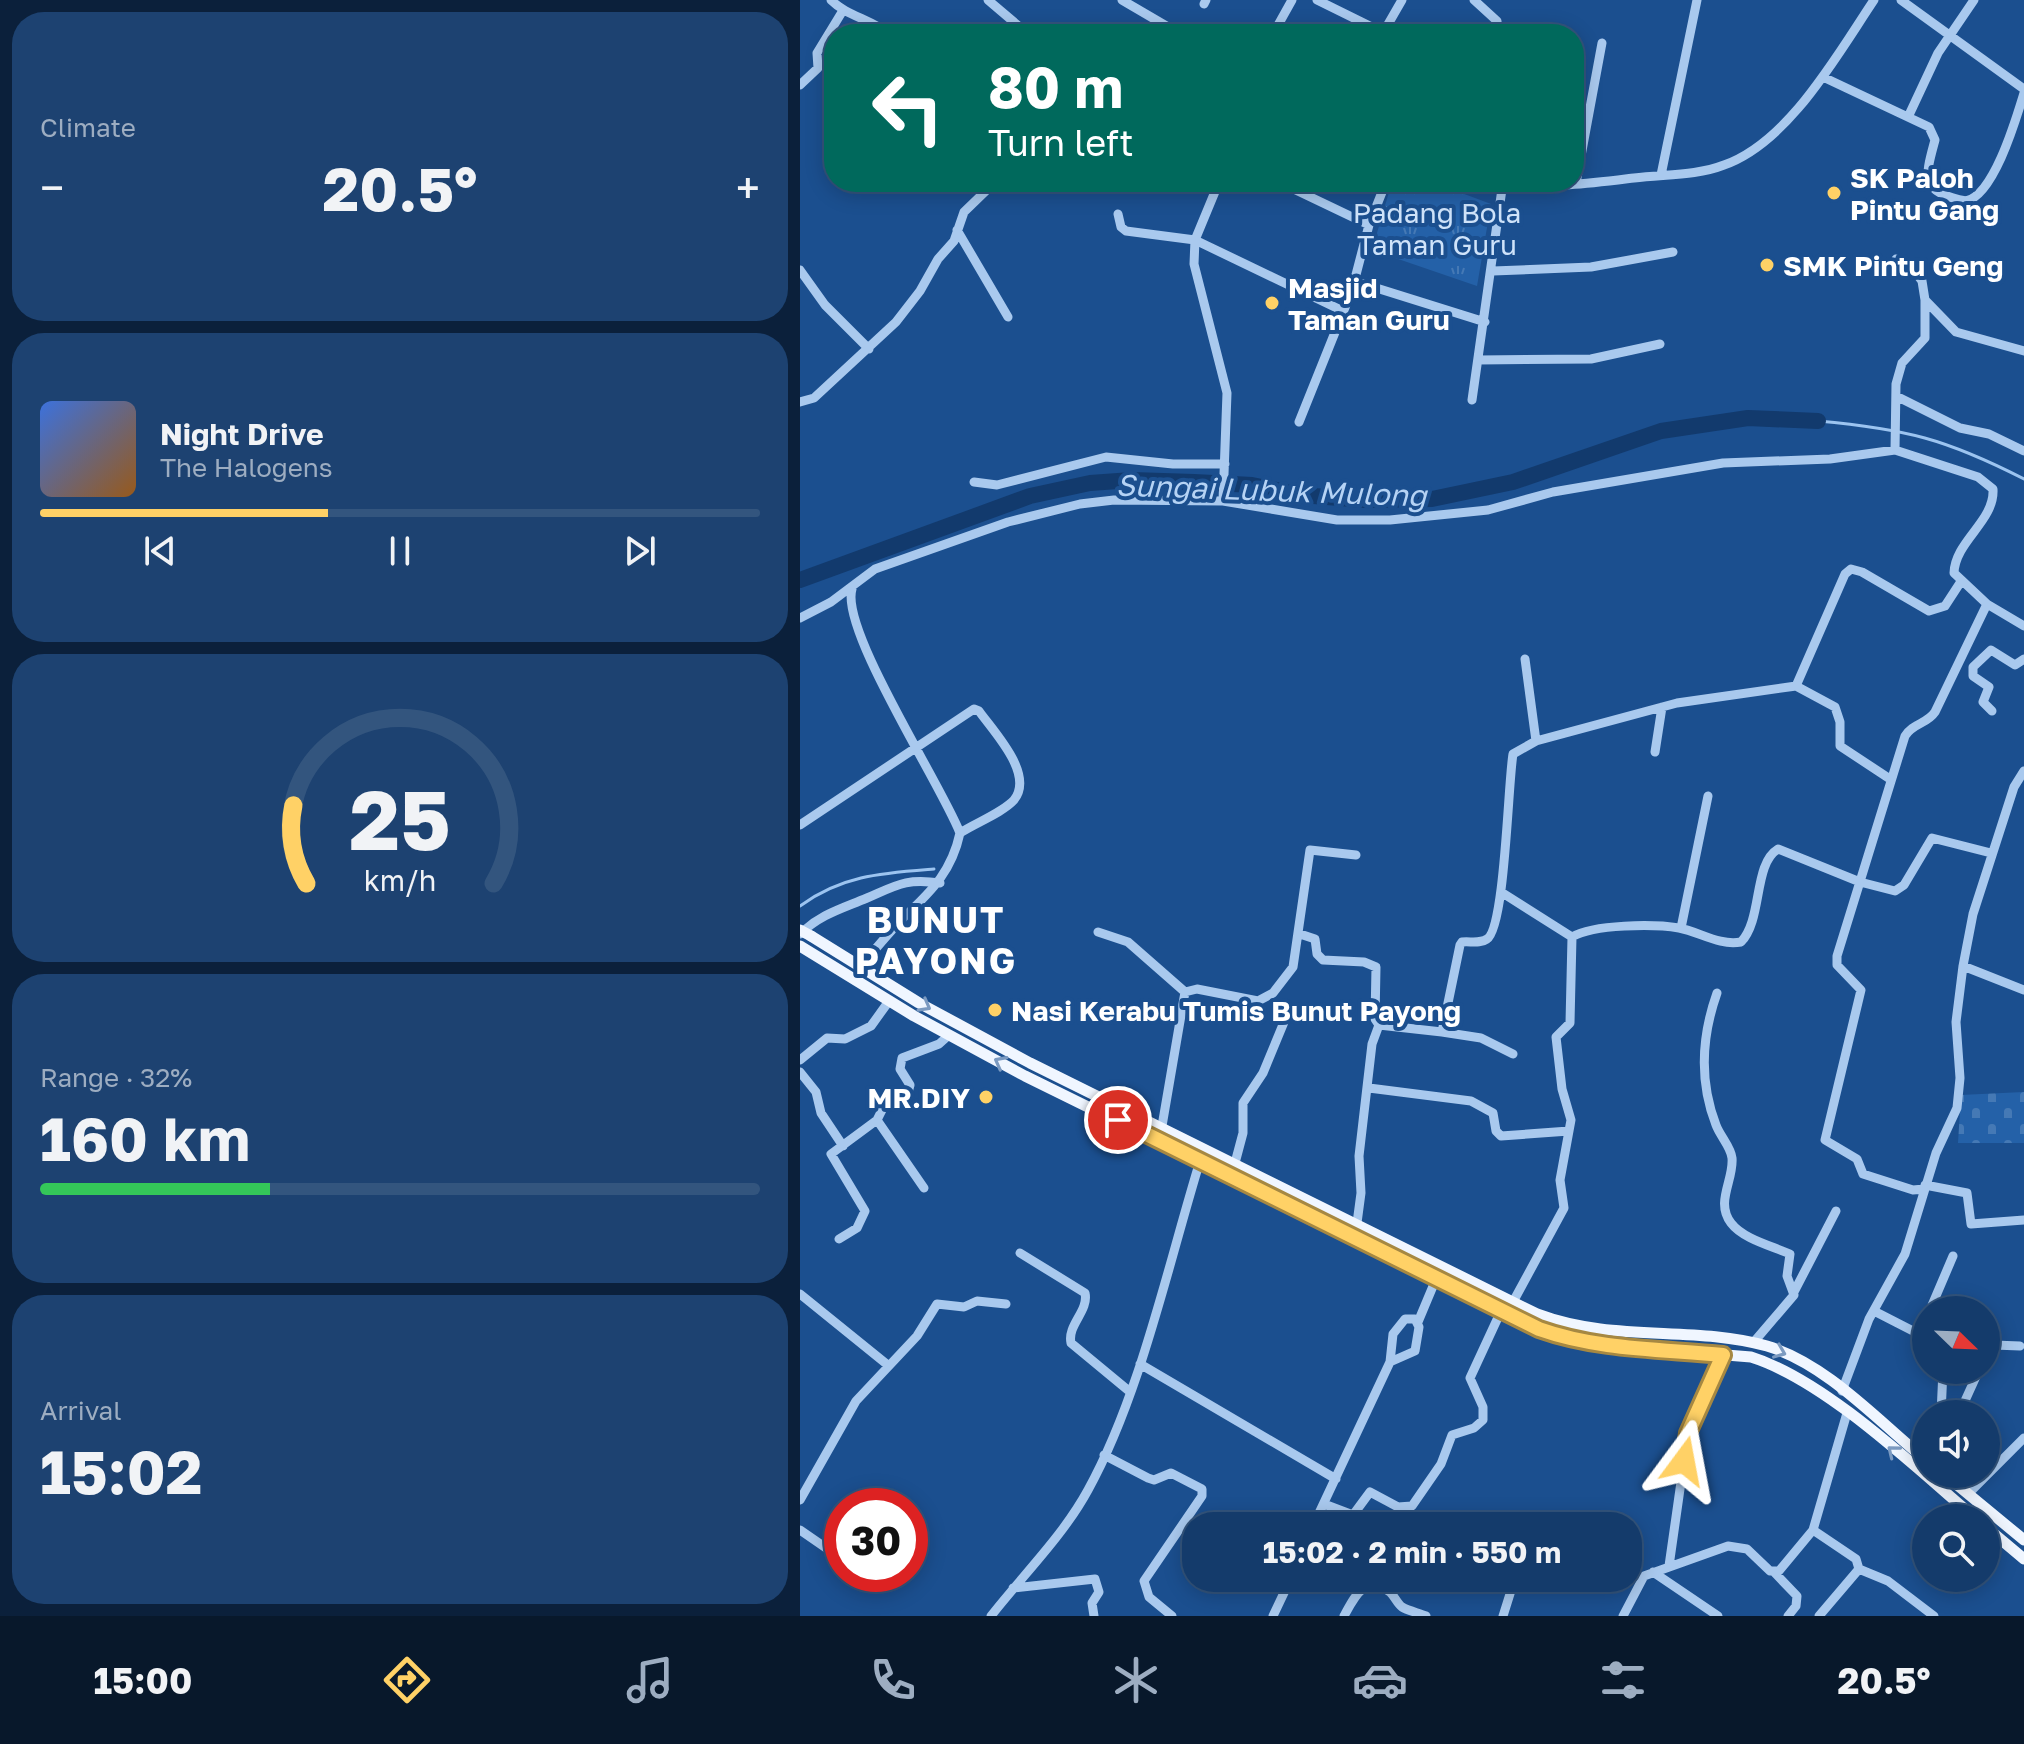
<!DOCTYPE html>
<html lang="en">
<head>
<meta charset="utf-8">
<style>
	body { margin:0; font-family:"Golos Text",sans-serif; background:#1d4271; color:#f1f3f6; height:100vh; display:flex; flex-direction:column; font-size:30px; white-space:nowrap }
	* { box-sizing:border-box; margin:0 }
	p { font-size:26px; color:#9dadc1 }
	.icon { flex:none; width:44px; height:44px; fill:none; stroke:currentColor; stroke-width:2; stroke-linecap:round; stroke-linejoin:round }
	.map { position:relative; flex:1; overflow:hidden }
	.drawer { display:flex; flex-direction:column; gap:12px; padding:12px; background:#0b203b; width:800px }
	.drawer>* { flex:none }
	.banner { position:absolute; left:24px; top:24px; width:760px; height:168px; border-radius:32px; box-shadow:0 4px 20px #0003,0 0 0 2px #33557e; background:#00695c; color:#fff; overflow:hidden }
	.needle { width:52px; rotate:113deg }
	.tools { position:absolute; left:1112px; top:1296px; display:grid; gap:16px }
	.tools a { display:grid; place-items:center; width:88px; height:88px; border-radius:50%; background:#143b6b; box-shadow:0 4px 20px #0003,0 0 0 2px #33557e; font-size:40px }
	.speed { position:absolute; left:24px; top:1488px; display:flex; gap:16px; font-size:40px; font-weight:700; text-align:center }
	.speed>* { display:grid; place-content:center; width:104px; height:104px; border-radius:50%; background:#143b6b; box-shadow:0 4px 20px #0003,0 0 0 2px #33557e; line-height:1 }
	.speed .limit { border:12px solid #d22; background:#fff; color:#111 }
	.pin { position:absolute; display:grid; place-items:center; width:68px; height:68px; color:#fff; margin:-34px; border:4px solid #fff; border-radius:50%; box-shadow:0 2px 8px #0007 }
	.me { position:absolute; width:88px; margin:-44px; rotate:13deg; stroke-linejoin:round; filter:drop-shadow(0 0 6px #0008) }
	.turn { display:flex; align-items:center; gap:28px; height:168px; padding:0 32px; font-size:36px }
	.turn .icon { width:104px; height:104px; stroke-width:2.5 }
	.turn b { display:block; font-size:56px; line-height:68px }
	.big { font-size:60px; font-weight:700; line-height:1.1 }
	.drawer .tile { flex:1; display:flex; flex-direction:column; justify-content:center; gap:12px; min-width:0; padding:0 28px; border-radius:32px; background:#1d4271 }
	.drawer .dial { align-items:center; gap:0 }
	.dial svg { height:208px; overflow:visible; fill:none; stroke:#33557e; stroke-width:7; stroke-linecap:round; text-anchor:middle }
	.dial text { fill:#f1f3f6; stroke:none }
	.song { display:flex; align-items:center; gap:24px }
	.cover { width:96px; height:96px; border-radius:12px; background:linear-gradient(135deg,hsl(220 70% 55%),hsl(30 70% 35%)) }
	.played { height:8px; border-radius:4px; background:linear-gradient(90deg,#ffd166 40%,#33557e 40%) }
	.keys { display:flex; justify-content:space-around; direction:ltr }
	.heat { display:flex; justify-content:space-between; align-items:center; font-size:44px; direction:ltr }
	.charge { height:12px; border-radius:6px; background:linear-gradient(90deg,#34c759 32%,#33557e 0) }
	.trip { position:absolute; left:382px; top:1512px; width:460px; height:80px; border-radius:32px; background:#143b6b; box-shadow:0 4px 20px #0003,0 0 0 2px #33557e; font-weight:700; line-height:80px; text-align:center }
	.tab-bar { display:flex; height:128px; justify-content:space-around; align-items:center; background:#08182b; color:#9dadc1 }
	.tab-bar .icon { width:56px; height:56px }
	.tab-bar .current { color:#ffd166 }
	.tab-bar b { font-size:36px; color:#f1f3f6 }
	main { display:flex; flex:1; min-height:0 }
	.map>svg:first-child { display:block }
	.cemetery { fill:url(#cemetery-stones) }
	.park { fill:url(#park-tufts) }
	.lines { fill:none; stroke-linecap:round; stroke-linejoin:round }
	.stream { stroke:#9cc4f0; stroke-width:3 }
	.river { stroke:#123a6d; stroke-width:16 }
	.minor { stroke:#a9c9ee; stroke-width:9 }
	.major { stroke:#f0f6ff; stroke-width:11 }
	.major-bridge { stroke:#f0f6ff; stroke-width:11 }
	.oneway { stroke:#7b9ac1 }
	.route-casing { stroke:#a68842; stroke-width:20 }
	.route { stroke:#ffd166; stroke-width:14 }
	.poi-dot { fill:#ffd166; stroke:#1b4f8f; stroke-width:3 }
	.labels { text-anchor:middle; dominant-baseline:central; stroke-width:8; stroke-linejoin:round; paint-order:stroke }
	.poi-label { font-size:28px; font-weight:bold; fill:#fff; stroke:#1b4f8f; text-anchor:start }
	.park-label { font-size:28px; fill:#cfe3fa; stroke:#1b4f8f }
	.water-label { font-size:30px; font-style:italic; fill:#b5d3f5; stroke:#1b4f8f }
	.district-label { font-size:36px; font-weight:bold; letter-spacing:2px; fill:#fff; stroke:#1b4f8f }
</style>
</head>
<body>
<main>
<section class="drawer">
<div class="tile"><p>Climate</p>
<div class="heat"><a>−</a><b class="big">20.5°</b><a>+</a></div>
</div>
<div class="tile">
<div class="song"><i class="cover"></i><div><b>Night Drive</b><p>The Halogens</p></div></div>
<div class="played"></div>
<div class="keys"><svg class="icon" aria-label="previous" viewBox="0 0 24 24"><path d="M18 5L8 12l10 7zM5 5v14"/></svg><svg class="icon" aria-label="pause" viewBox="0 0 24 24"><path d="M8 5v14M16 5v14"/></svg><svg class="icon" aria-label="next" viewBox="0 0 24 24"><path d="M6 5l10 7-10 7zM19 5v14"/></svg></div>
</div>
<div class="tile dial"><svg viewBox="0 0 100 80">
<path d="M14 69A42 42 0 1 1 86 69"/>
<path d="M14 69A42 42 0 0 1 9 39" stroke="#ffd166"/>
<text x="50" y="56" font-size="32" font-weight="700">25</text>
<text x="50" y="72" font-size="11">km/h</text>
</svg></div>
<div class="tile"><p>Range · 32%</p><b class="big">160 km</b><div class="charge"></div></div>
<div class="tile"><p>Arrival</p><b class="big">15:02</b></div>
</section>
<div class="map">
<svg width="1224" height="1616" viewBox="0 0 1224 1616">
	<defs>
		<pattern id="cemetery-stones" width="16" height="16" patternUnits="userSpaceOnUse" patternTransform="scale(2)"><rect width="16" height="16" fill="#2461a8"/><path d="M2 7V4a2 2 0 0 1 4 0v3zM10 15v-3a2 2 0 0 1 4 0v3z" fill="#4579b5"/></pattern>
		<pattern id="park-tufts" width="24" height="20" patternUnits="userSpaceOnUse" patternTransform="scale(2)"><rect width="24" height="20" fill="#2461a8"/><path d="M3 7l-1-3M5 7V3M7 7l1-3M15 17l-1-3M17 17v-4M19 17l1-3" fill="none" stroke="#4579b5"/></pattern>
	</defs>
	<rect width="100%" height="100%" fill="#1b4f8f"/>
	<path class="cemetery" d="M1224 1092V1143H1158L1161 1095Z"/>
	<path class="park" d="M592 182H632L691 204 677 286 572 250Z"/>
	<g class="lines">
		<path class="stream" d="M1018 421C1106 429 1146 439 1224 479
			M0 906C42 875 83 873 134 869"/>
		<path class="river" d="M0 580 230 496 290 483 332 480 394 482 452 485 501 495 565 500 632 499 713 482 861 431 948 418 1018 421"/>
		<path class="minor" d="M31 0C47 16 70 19 89 34
			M188 0 228 34
			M322 0 380 34
			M517 0 586 34
			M674 0 697 21 698 34
			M1101 0 1224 89
			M404 4 406 0
			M583 33 602 0
			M473 34 492 0
			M1023 77 1129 127 1135 140C1125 177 1119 192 1166 201 1194 195 1216 119 1224 93
			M0 85 18 68 17 53 42 12
			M1109 115 1138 53 1174 0
			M861 175 897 0
			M479 182 569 225
			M712 182C752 189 794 183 834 178 864 174 896 176 924 165 989 142 1037 55 1074 0
			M776 183 802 43
			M318 214 321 227 326 231 395 240 543 311
			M157 230 208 317
			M1096 259 1116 273 1122 281 1125 300 1156 332 1224 351
			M0 270 25 305 69 349
			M693 271 791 267 873 252
			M554 281 685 322
			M678 360 791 359 860 344
			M1096 396 1160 428 1189 434 1224 451
			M672 400 703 182
			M0 402 14 398 96 322 120 291 138 259 154 241 164 212 195 182
			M499 422 552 290 569 225 586 182
			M1095 450 1096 384 1102 363 1125 338V300
			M174 482 197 485 306 457 373 464H425
			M423 501 537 520H590L688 510 753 492 923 463 1030 459 1095 450 1178 477 1193 489C1195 521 1155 541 1154 573L1187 604 1224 626
			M52 589C40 630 141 784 160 833 152 870 133 890 106 915 90 931 75 950 60 967
			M0 618 31 602 75 569 208 522 280 504 314 500 423 501 427 393 394 264 395 240 419 182
			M996 686 1035 707 1040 722V746L1090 779
			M1192 711 1183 702 1189 687 1173 676V667L1191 650 1215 665 1224 659
			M736 741 877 703 996 686 1045 574 1051 569 1062 572 1129 611 1145 606 1160 583
			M855 752 862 707
			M0 825 174 709 179 711C193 731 235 774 214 800 202 813 175 823 160 833
			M701 892 772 937
			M881 928 908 796
			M298 932 328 942 385 992
			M0 934C21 914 41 909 67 898 97 885 106 878 140 883
			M500 934 515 939 517 954 523 960 564 962 576 967 575 1019 579 1025 642 1032 660 945 662 942C670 941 680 944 687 939 705 928 708 782 713 754L736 741 725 659
			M772 937C794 924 854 924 879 928 900 932 919 946 941 942 963 919 953 864 978 849L1060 882 1095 891 1104 885 1132 838 1191 853
			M1163 966 1224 990
			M917 993C901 1038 899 1081 916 1125 920 1136 931 1147 932 1158 934 1180 915 1202 931 1223 943 1239 972 1246 990 1254L987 1276 994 1295 953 1343
			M642 1032 681 1038 713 1054
			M0 1060 27 1038 45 1039 71 1026 89 1001
			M0 1072 16 1092 21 1113 43 1146
			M569 1088 671 1101 693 1113 696 1131 701 1136 769 1131
			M77 1120 124 1188
			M362 1126 385 992 397 989 458 1001 473 993 493 967 510 850 556 855
			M435 1163 443 1133V1103L463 1073 489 1010
			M1125 1185 1167 1193 1171 1224 1224 1220
			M1124 1189 1113 1190 1063 1174 1057 1159 1025 1140 1061 990 1037 965V956L1105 736C1113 723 1127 724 1135 712L1187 604
			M557 1223 561 1193 559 1156 572 1044 579 1025
			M39 1239 57 1228 65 1211 31 1154 77 1120 83 1108 107 1096 110 1085 100 1069 102 1058 139 1044 149 1035
			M220 1253 285 1293C289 1311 267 1325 271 1343L329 1391
			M994 1292 1036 1211
			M0 1294 89 1366
			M713 1302 764 1208 760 1180 771 1120 762 1089 756 1037 770 1023 772 937
			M1130 1310 1153 1256
			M1074 1311 1113 1331 1121 1329 1126 1318
			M618 1322 636 1279
			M1186 1353 1194 1345 1220 1346
			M340 1364 536 1479
			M1042 1391 1069 1319 1105 1254 1136 1153 1157 1108 1160 1078 1156 1022 1163 966 1173 914 1214 787 1224 771
			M1141 1414 1143 1370
			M1150 1414 1164 1403 1179 1370
			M1110 1447 1126 1433
			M304 1455 348 1478 354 1480 371 1473 402 1489V1496L344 1581 349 1597 372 1616
			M1168 1494 1224 1438
			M0 1500 56 1401 117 1336 137 1304 164 1307 177 1301 206 1304
			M524 1504 553 1515 570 1492 598 1507 612 1506 641 1464 652 1435 674 1428 683 1420V1407L670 1378 701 1311
			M513 1526 590 1362 593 1334 605 1319H615L619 1327 615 1351 590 1362
			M0 1530 42 1559
			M1013 1530 1056 1559 1059 1569 1019 1616
			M869 1566 888 1433 923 1355
			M1059 1569 1088 1581 1134 1616
			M853 1572 918 1616
			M974 1572 997 1596 996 1606 988 1616
			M62 1574 69 1578
			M213 1588 295 1579 299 1592 292 1603 294 1616
			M191 1616C223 1575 263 1536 288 1490 340 1396 368 1265 400 1161
			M473 1616 491 1578
			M544 1616C555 1596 565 1574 590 1592 595 1597 597 1603 602 1607 609 1611 619 1613 626 1616
			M703 1616 715 1578
			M823 1616 844 1576 928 1546 947 1549 970 1571H979L1013 1530 1047 1413"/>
		<path class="major" d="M11 936 119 1003 230 1063 737 1314C814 1343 892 1325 967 1346 1027 1364 1078 1421 1126 1460
			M0 946 114 1016 225 1076 739 1329 775 1340 815 1346 951 1357C1025 1380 1115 1467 1175 1518
			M1144 1474 1224 1540
			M1186 1527 1224 1559"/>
		<path class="major-bridge" d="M0 930 11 936"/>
	</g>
	<defs><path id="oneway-chevron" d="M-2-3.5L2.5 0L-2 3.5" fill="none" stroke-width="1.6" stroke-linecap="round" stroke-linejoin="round" transform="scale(2)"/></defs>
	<g class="oneway">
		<use href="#oneway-chevron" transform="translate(125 1006) rotate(29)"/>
		<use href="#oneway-chevron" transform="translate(200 1062) rotate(-152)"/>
		<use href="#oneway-chevron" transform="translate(980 1352) rotate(22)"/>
		<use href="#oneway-chevron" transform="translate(1093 1451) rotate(-141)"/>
	</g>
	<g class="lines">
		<defs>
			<path id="route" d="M318 1120 739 1329C798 1350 862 1349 923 1355L888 1433 884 1461"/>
		</defs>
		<use href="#route" class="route-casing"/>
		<use href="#route" class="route"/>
	</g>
	<g class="poi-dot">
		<circle cx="1034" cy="193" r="8"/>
		<circle cx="967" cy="265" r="8"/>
		<circle cx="472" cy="303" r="8"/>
		<circle cx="195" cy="1010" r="8"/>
		<circle cx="186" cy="1097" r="8"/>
	</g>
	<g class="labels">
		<g class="poi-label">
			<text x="1050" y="177">SK Paloh<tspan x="1050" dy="32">Pintu Gang</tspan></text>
			<text x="983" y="265">SMK Pintu Geng</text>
			<text x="488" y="287">Masjid<tspan x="488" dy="32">Taman Guru</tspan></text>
			<text x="211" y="1010">Nasi Kerabu Tumis Bunut Payong</text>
			<text x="170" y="1097" text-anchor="end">MR.DIY</text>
		</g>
		<g class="park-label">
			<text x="637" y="212">Padang Bola<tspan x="637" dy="32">Taman Guru</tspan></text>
		</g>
		<g class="water-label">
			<text transform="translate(471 490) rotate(2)">Sungai Lubuk Mulong</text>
		</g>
		<g class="district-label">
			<text x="136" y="919">BUNUT<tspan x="136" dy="41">PAYONG</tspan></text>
		</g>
	</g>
</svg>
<div class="tools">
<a><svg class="needle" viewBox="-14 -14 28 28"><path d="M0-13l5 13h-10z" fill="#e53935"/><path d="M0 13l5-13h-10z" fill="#9dadc1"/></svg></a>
<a><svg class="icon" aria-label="sound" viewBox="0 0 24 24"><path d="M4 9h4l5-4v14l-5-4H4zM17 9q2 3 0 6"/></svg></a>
<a><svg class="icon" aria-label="search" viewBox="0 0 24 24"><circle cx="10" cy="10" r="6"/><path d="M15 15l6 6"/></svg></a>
</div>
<div class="speed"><div class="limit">30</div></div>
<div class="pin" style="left:318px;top:1120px;background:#d93025"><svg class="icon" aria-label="arrive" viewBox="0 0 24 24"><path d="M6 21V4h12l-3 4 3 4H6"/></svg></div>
<svg class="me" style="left:884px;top:1461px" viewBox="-20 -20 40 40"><path d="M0-17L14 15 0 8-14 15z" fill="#ffd166" stroke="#fff" stroke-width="4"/></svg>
<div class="trip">15:02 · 2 min · 550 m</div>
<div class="banner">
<div class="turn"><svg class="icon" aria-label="left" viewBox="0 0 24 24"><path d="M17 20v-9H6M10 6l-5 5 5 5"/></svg><div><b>80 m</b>Turn left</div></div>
</div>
</div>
</main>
<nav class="tab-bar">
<b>15:00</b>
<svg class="icon current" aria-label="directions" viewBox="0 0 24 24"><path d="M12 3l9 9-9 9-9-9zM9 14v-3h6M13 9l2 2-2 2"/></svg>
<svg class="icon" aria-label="music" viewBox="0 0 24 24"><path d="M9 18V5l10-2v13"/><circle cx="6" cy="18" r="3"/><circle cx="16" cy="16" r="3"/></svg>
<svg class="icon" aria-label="phone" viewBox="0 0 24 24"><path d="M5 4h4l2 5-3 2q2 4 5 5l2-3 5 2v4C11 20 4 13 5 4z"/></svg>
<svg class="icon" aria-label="climate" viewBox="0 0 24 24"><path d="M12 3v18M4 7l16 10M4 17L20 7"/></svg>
<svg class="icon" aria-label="car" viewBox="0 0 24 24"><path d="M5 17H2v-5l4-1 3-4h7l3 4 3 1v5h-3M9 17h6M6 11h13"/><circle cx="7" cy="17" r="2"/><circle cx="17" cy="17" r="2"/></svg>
<svg class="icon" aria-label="filters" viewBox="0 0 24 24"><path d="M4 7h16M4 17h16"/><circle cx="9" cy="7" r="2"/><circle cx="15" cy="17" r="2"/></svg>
<b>20.5°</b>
</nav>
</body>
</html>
